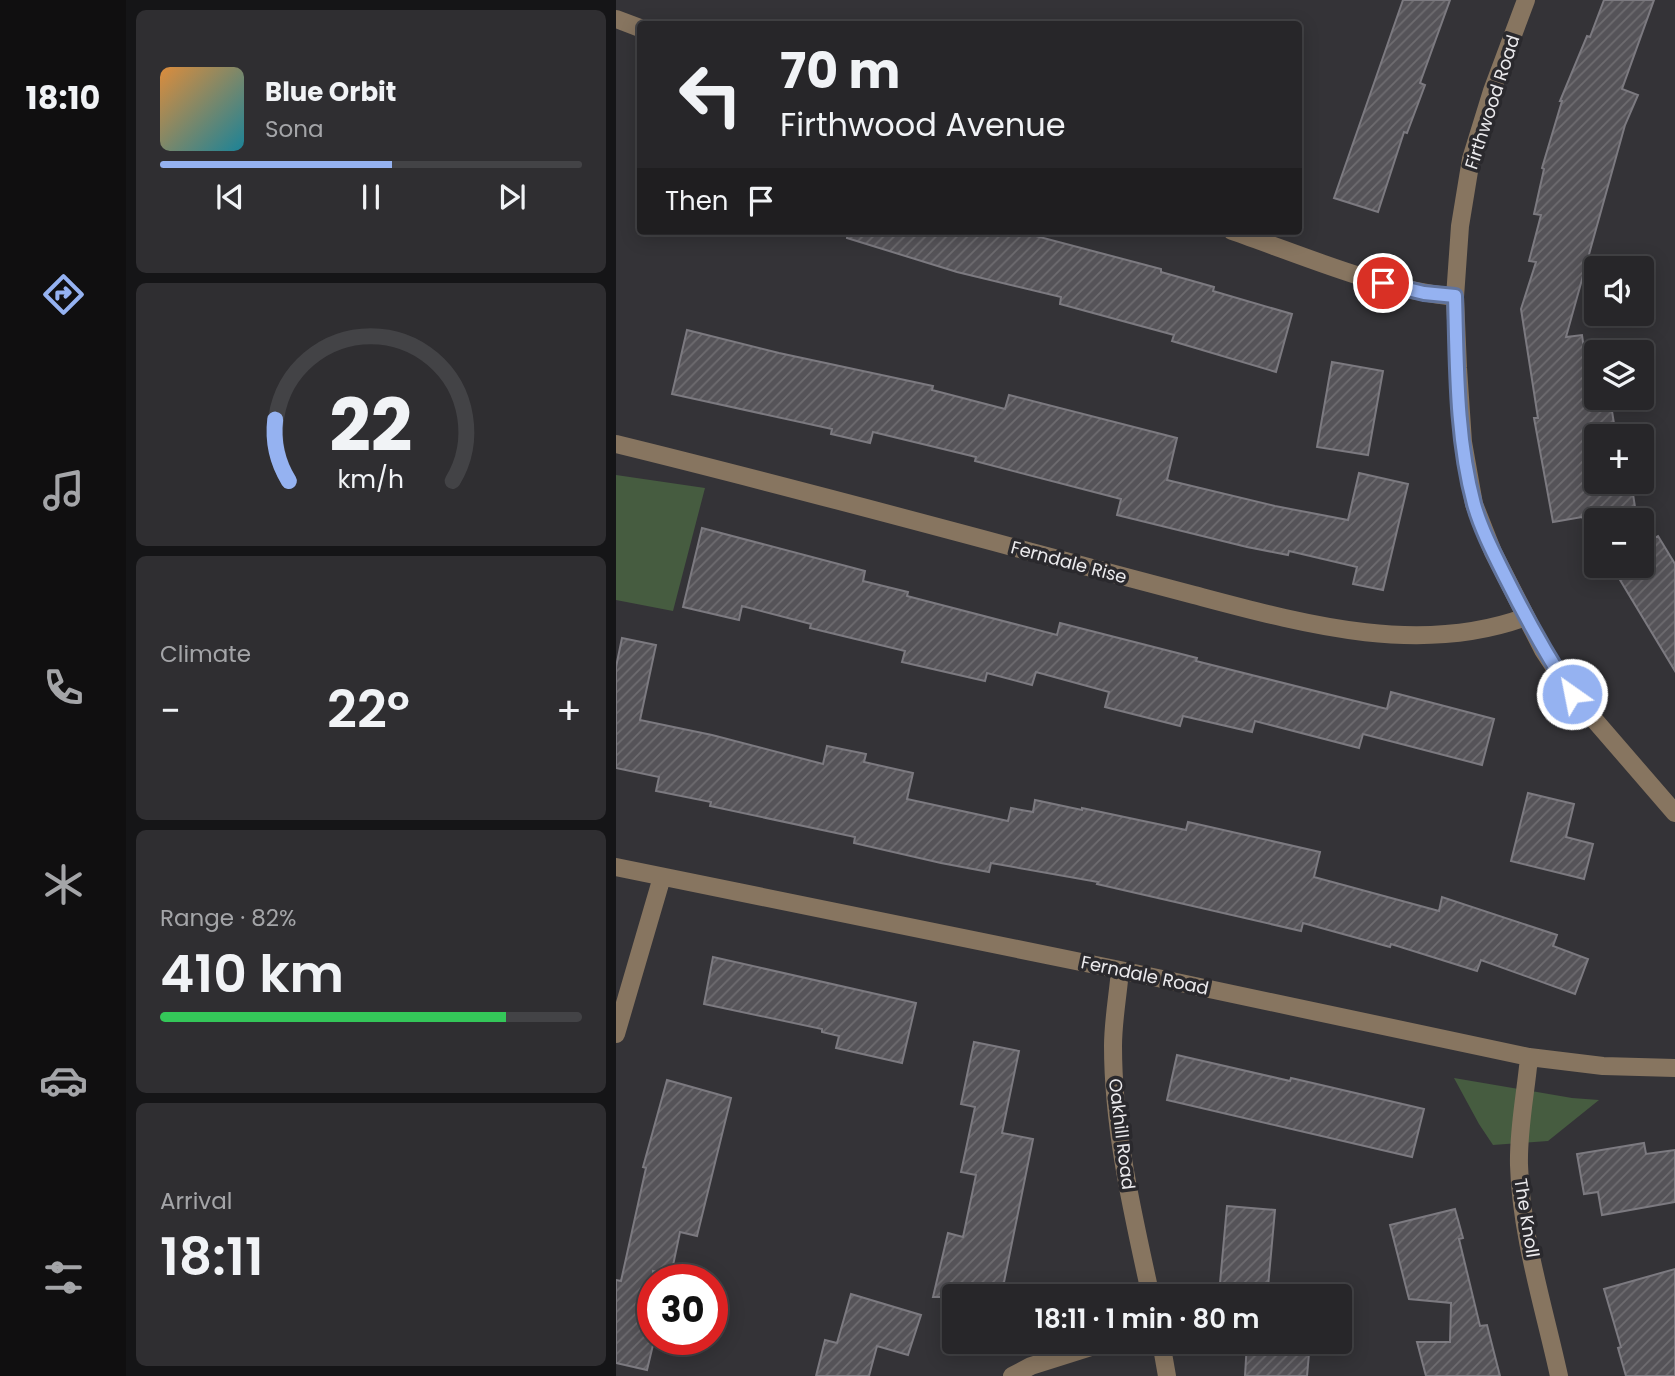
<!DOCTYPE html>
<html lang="en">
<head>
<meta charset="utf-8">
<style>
	body { margin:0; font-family:Poppins,sans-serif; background:#2f2e31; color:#f1f3f6; height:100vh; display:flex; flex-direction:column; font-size:26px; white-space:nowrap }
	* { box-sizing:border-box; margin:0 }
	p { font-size:23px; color:#a4a5a8 }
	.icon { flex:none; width:38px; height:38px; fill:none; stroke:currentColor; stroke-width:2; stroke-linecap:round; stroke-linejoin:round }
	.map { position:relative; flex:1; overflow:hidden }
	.panel { display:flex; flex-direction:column; gap:10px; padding:10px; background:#151517; width:490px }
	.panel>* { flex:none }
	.guide { position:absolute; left:21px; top:21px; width:665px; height:214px; border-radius:7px; box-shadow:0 4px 18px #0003,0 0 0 2px #434346; background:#272629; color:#f1f3f6; overflow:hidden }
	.buttons { position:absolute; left:968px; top:256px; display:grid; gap:14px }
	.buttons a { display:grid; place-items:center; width:70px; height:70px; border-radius:7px; background:#272629; box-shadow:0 4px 18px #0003,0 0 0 2px #434346; font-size:35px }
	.speed { position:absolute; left:21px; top:1264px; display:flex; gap:14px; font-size:35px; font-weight:700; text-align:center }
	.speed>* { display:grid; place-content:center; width:91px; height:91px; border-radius:50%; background:#272629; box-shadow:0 4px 18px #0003,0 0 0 2px #434346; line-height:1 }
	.speed .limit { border:10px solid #d22; background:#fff; color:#111 }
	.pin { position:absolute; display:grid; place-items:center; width:60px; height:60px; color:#fff; margin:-30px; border:4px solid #fff; border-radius:50%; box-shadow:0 2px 7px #0007 }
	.me { position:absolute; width:77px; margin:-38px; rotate:327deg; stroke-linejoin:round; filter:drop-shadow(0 0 5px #0008) }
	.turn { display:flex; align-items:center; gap:24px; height:147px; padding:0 28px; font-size:32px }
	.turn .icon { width:91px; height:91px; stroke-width:2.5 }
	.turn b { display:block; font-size:49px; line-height:60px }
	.then { display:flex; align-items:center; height:66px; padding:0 28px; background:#0003; gap:14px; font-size:26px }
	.big { font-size:52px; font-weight:600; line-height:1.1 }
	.panel .card { flex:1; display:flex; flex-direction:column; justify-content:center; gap:10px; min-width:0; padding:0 24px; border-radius:10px; background:#2f2e31 }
	.panel .dial { align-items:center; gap:0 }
	.dial svg { height:182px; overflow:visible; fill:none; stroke:#434346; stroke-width:7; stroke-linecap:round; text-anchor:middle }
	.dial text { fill:#f1f3f6; stroke:none }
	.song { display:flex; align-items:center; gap:21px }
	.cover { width:84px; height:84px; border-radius:10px; background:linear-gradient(135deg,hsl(30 70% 55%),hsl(190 70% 35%)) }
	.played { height:7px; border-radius:4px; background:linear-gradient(90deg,#95b2f1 55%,#434346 55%) }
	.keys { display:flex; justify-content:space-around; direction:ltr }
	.heat { display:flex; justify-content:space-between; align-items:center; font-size:38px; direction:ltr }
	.charge { height:10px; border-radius:5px; background:linear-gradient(90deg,#34c759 82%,#434346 0) }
	.trip { position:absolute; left:326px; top:1284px; width:410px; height:70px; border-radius:7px; background:#272629; box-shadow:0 4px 18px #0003,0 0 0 2px #434346; font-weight:600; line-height:70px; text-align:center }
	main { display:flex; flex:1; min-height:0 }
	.tab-bar { display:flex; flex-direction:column; width:126px; justify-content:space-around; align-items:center; background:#100f10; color:#a4a5a8 }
	.tab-bar .icon { width:49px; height:49px }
	.tab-bar .active { color:#95b2f1 }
	.tab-bar b { font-size:32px; color:#f1f3f6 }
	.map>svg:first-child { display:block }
	.green { fill:#465c40 }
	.building { fill:url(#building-hatch); stroke:#7c7a80; stroke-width:2 }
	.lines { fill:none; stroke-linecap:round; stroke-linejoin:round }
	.minor { stroke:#877560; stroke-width:18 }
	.route-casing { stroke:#61749d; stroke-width:18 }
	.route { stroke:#95b2f1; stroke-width:12 }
	.labels { text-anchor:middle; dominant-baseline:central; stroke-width:7; stroke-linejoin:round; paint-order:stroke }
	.street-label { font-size:18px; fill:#ebeaed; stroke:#2a292d }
</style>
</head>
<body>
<main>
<nav class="tab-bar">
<b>18:10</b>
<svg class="icon active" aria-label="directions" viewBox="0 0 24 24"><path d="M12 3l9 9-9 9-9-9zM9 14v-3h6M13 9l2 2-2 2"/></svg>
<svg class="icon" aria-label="music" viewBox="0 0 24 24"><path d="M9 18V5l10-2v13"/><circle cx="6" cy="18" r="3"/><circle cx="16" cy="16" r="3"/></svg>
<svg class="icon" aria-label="phone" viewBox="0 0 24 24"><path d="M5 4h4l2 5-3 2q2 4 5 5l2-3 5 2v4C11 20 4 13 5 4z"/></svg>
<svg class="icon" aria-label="climate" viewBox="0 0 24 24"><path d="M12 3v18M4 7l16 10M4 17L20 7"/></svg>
<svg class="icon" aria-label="car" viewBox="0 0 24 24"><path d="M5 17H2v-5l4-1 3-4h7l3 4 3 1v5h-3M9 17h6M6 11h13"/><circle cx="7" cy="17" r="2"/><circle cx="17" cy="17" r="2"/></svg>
<svg class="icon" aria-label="filters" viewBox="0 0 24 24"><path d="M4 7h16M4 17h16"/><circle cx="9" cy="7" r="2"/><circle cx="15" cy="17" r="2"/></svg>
</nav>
<section class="panel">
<div class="card">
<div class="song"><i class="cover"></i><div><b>Blue Orbit</b><p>Sona</p></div></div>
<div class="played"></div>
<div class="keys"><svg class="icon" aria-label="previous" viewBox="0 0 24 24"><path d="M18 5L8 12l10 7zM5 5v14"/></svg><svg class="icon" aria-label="pause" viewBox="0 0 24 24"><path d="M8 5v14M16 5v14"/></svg><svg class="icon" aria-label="next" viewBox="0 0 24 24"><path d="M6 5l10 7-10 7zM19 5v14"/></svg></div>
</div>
<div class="card dial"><svg viewBox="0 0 100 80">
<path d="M14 69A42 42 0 1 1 86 69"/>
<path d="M14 69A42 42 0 0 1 8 42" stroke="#95b2f1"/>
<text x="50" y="56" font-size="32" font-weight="700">22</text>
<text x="50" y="72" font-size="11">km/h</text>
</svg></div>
<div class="card"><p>Climate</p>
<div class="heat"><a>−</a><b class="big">22°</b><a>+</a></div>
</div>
<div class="card"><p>Range · 82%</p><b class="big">410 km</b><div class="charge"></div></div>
<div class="card"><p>Arrival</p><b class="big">18:11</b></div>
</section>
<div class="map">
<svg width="1059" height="1376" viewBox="0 0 1059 1376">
	<defs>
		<pattern id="building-hatch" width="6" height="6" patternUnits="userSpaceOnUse" patternTransform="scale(1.75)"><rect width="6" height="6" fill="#555358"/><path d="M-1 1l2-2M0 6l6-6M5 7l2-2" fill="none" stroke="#6e6c70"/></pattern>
	</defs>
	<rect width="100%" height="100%" fill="#343337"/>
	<path class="green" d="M0 475 89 488 57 611 0 600Z
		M838 1078 956 1098 983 1100 932 1141 877 1145 863 1124Z"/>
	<path class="building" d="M787 0H834L804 83 809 85 791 133 788 132 762 212 718 198Z
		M988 0H1038L1006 89 1022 95 1009 125 950 337 966 335 971 370 980 369V408L995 405 1000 436H980V481H1015L1021 520H980V541L966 517 937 522 918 418H922L905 309 920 262 913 261 925 215 918 214 928 169 926 168 946 101H944L971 36 974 37Z
		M232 231H401L545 269V272L598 287 597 291 676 314 660 372 556 341 558 335 444 304 445 297 341 272 231 238Z
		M71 330 163 353 317 386 316 390 389 409 393 395 561 438 551 480 659 506 732 520 743 473 792 484 767 590 737 584 741 567 673 551 672 555 631 547 501 515 505 499 359 461 360 457 257 432 254 443 215 434 216 429 56 394Z
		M716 362 767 371 752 455 701 447Z
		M86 528 249 571 247 581 292 592 291 596 441 635 444 623 581 658 580 661 771 709 775 692 878 719 866 765 747 734 743 748 639 721 636 732 567 716 564 726 489 707 493 692 420 672 416 685 371 673 369 681 286 662 289 651 194 628 195 624 126 606 123 620 67 607Z
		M1042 536 1059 564V671L995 565H1026V545Z
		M6 638 40 645 24 720 96 735 207 764 211 746 250 754 248 762 297 773 291 799 392 821 395 808 417 812 419 800 466 810V808L570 830 572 822 704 852 698 877 823 911 826 897 941 935 937 946 972 959 959 994 865 960 861 971 775 944 774 947 687 923 685 931 481 884 482 882 375 863 373 872 325 863 238 843 239 837 94 806 95 802 40 791 43 777 0 768V667Z
		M912 793 958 804 950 837 977 844 968 879 895 861Z
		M97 957 300 1003 286 1063 220 1048 223 1036 206 1032V1029L88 1004Z
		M358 1042 403 1051 386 1133 417 1139 385 1297H317L332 1233 347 1237 360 1175 345 1172 359 1107 345 1104Z
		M561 1055 674 1081 675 1078 808 1109 796 1157 551 1100Z
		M51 1080 115 1098 81 1236 64 1232 55 1275 37 1271V1345L31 1370 0 1363V1280L5 1281 30 1168 27 1167Z
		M1028 1143 1030 1154 1059 1150V1202L986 1215 982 1192 968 1194 961 1154Z
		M611 1206 659 1210 652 1287 604 1283Z
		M839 1209 847 1238 843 1239 864 1326 871 1325 884 1376H810L801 1342H834L835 1303 793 1299 774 1225Z
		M1059 1269V1376H1010L1002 1348 1005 1347 988 1289Z
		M235 1294 305 1315 292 1355 261 1346 253 1376H200L209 1340 221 1343Z
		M631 1342H694L691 1376H629Z"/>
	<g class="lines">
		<path class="minor" d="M910 0 876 91 855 159 844 226 839 297 842 368 847 442 858 504 877 552 927 650 956 694 1059 813
			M0 19 24 28
			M616 231C689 256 762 289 839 297
			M0 444C135 477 270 513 404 549 462 564 520 580 578 595 684 623 802 657 910 617
			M0 867 504 970 913 1057 987 1066 1059 1068
			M504 970C502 995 497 1021 497 1046 497 1131 517 1214 535 1297
			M0 1034 46 877
			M913 1057C910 1092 902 1129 903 1165 905 1236 928 1307 943 1376
			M545 1342 551 1376
			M396 1376 415 1366 491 1342"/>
	</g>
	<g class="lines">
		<defs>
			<path id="route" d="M767 283 808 293 839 296C841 365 840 437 858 504 865 529 878 554 890 578 910 618 931 656 956 694"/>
		</defs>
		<use href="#route" class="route-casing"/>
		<use href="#route" class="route"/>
	</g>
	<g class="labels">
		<g class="street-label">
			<text transform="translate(876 102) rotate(-72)">Firthwood Road</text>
			<text transform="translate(453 562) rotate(15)">Ferndale Rise</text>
			<text transform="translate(529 975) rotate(12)">Ferndale Road</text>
			<text transform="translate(506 1134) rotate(83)">Oakhill Road</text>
			<text transform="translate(911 1218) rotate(81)">The Knoll</text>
		</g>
	</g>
</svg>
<div class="buttons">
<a><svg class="icon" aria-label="sound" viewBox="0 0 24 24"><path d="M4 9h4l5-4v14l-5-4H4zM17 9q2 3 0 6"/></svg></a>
<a><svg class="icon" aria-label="layers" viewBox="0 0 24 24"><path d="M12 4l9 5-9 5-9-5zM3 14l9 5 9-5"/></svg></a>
<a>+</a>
<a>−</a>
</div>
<div class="speed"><div class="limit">30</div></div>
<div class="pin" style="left:767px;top:283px;background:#d93025"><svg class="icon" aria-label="arrive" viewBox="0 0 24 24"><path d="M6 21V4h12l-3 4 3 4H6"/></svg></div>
<svg class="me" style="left:956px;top:694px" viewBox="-20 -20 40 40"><circle r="17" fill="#95b2f1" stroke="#fff" stroke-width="3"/><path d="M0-11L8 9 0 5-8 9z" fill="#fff"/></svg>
<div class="trip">18:11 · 1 min · 80 m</div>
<div class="guide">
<div class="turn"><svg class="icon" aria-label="left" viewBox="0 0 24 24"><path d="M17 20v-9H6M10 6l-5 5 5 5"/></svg><div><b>70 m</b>Firthwood Avenue</div></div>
<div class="then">Then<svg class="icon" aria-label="arrive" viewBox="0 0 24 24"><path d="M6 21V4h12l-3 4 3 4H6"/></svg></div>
</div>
</div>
</main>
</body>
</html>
